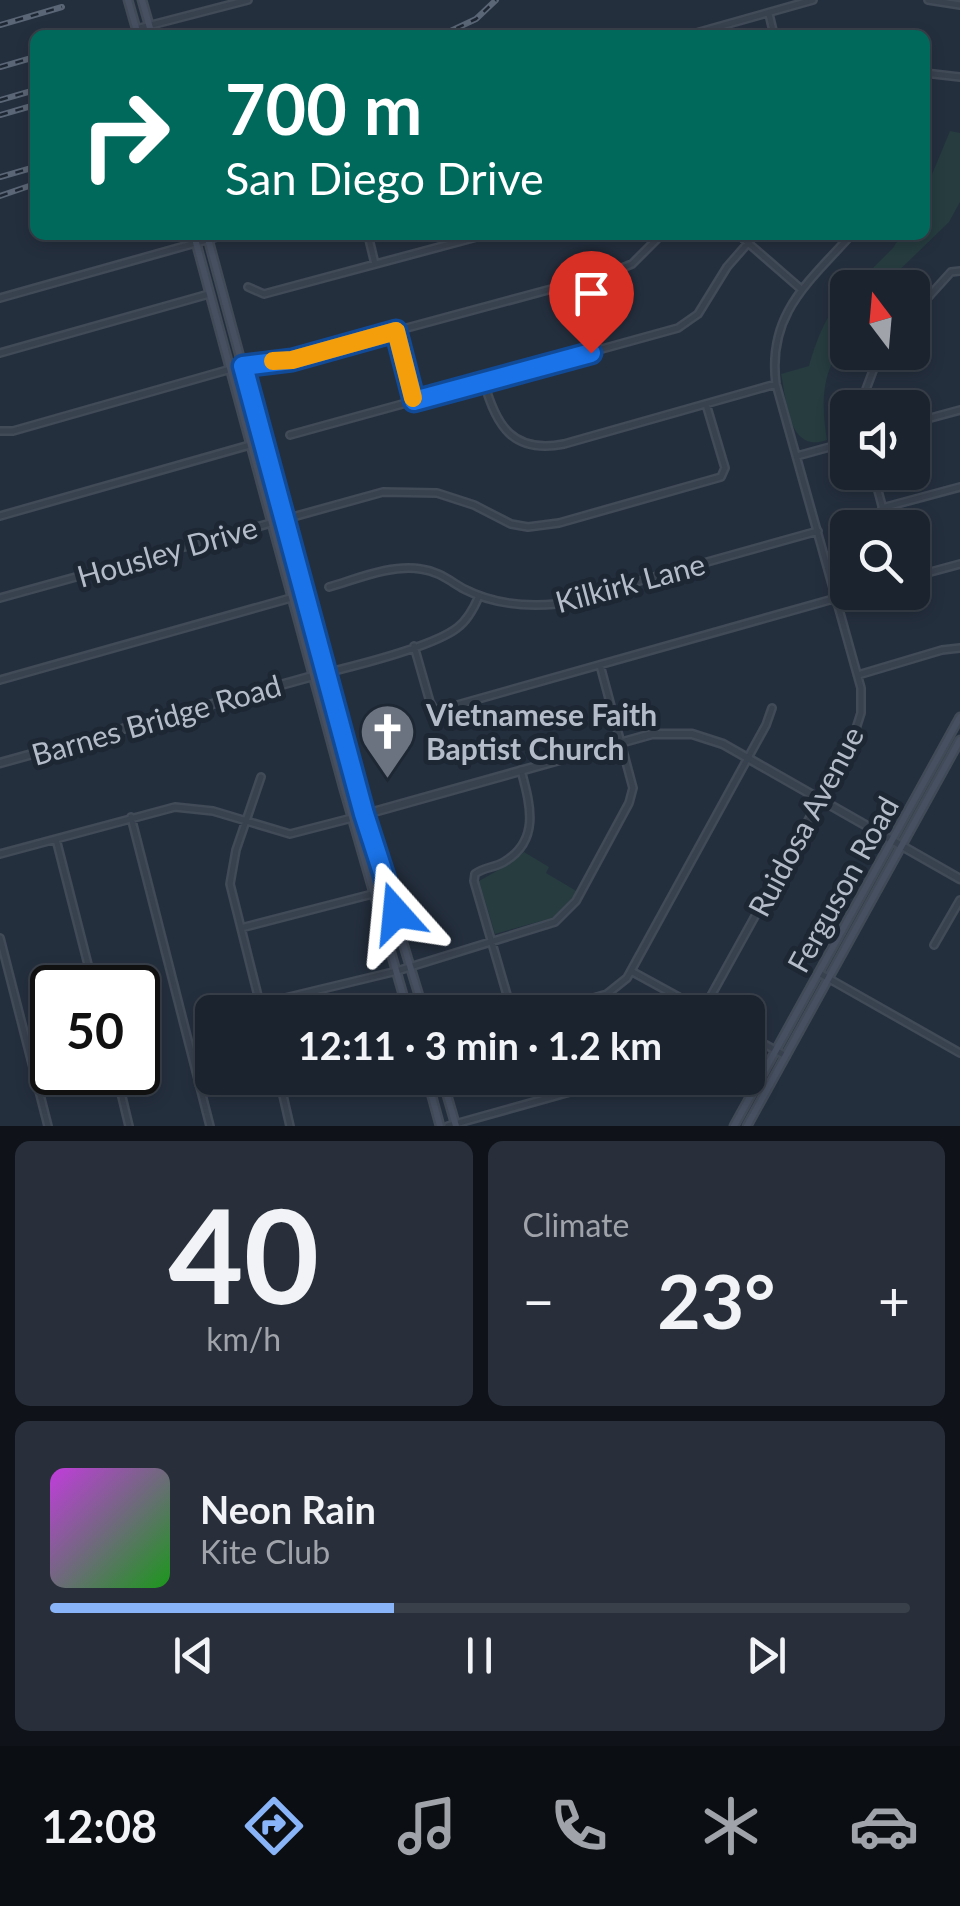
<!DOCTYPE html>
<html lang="en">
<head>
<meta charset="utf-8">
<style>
	body { margin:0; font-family:Lato,sans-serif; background:#282f3a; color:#f1f3f6; height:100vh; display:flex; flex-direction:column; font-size:38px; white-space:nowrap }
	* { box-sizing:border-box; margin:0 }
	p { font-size:32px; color:#a0a4aa }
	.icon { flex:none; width:55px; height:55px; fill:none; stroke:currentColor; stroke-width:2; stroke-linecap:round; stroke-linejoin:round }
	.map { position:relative; height:1126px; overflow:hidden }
	.panel { display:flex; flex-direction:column; gap:15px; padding:15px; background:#0f1319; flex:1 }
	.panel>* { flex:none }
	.guide { position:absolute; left:30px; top:30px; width:900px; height:210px; border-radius:15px; box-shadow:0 5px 15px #0003,0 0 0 2px #39404a; background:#00695c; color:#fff; overflow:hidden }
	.needle { width:65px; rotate:344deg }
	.tools { position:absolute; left:830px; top:270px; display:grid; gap:20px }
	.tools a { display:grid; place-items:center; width:100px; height:100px; border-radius:15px; background:#1b232e; box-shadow:0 5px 15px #0003,0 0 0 2px #39404a; font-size:50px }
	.speed { position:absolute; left:30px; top:965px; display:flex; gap:20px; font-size:50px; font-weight:700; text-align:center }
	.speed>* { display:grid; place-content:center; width:130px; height:130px; border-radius:50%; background:#1b232e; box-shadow:0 5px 15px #0003,0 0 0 2px #39404a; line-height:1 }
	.speed .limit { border:5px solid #111; border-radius:15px; background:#fff; color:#111 }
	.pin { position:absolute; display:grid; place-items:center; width:85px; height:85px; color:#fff; margin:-102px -42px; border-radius:50% 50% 50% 0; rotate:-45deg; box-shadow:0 0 10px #0007 }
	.pin .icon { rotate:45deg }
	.me { position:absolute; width:110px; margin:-55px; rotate:342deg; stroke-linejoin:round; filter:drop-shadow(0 0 8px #0008) }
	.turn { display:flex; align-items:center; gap:35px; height:210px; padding:0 30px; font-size:45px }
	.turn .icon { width:130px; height:130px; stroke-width:2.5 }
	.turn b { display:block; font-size:70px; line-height:85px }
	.big { font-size:75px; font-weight:700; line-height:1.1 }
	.panel .tile { flex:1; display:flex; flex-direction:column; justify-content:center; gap:15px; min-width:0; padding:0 35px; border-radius:15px; background:#282f3a }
	.panel .dial { align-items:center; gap:0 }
	.dial b { font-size:130px; line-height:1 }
	.song { display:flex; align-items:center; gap:30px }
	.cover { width:120px; height:120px; border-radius:15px; background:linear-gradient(135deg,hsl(290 70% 55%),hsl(120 70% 35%)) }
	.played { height:10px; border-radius:5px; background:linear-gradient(90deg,#8ab4f8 40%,#39404a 40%) }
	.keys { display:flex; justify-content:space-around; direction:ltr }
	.heat { display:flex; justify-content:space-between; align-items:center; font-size:55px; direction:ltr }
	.panel .tiles { flex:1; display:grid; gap:15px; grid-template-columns:1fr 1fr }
	.tile:last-child { grid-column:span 2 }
	.trip { position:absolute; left:195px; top:995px; width:570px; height:100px; border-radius:15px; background:#1b232e; box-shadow:0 5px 15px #0003,0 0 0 2px #39404a; font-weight:700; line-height:100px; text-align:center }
	.tab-bar { display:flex; height:160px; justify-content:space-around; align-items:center; background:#0b0e12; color:#a0a4aa }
	.tab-bar .icon { width:70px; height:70px }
	.tab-bar .current { color:#8ab4f8 }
	.tab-bar b { font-size:45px; color:#f1f3f6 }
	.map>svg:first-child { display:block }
	.green { fill:#263c3f }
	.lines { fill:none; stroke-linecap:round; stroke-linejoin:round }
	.minor-casing { stroke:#414a57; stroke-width:10 }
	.tertiary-casing { stroke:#414a57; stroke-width:11 }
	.secondary-casing { stroke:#414a57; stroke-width:11 }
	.minor { stroke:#38414e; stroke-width:5 }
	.tertiary { stroke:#38414e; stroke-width:6 }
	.secondary { stroke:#465061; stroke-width:6 }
	.rail-casing { stroke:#5a6575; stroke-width:6 }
	.rail { stroke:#1d2633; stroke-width:2.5; stroke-dasharray:8; stroke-linecap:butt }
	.route-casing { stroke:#114b97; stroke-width:25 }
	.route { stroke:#1a73e8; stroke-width:18 }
	.slow { stroke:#f59e0b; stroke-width:18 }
	.labels { text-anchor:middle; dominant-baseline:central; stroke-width:10; stroke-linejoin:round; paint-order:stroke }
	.street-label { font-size:30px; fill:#b4bcc9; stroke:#1d2633 }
	.poi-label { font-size:30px; font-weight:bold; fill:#b4bcc9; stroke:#1d2633; text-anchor:start }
</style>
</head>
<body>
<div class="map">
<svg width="960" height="1126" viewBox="0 0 960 1126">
	<rect width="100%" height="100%" fill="#242f3e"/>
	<path class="green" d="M950 131 960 133V202L949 222 882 287H854L893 248 901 235H925V191Z
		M847 293V340C821 370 821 403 827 440 788 454 787 401 781 374L809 366C817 338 826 314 847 293Z
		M524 852 549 867 546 873 578 892 552 918 495 934 479 881 511 863Z"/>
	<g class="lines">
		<defs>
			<path id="minor" d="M928 0 960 5
				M769 14 774 35
				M136 29 248 0
				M689 35 813 0
				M925 73 960 77
				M368 235 375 264
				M739 235 801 289
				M248 287 264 294 484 235
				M0 298 224 235
				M912 315 951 272 960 271
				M396 331 414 401
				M0 353 209 294
				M484 382C496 426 513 454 564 444L776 384
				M859 408 880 352
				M912 423 960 410
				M0 431H13L252 363 292 359 607 274 632 264 661 235
				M290 435 678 328 698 314 727 267 755 235
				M797 456 848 442
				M873 472 888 528
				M882 508 960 487
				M0 516 264 441
				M912 577 960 564
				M329 587C357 579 391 564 421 569 438 571 450 581 464 589 493 604 525 607 557 604L818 531
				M0 598 383 492 437 493 474 505 511 524 528 527 559 523 721 477 725 468 706 404
				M414 646 430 702 434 709H443L858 592
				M858 675 942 650 960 648
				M313 676C347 668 431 648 457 628 468 620 474 608 479 596
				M0 680 305 594
				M261 777 236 850 230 884 262 1012
				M131 817 210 1126
				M56 839 94 988
				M0 854 175 807 213 811 290 834 352 818
				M241 928 388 890
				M0 938 48 1126
				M934 945 960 900
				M631 971 706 1012
				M819 973 960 1053
				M260 1004 397 971 555 922 576 901 629 803 633 788 600 665
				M512 1012 474 881 475 874C484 867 494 868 504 862 541 840 530 804 521 770
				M546 1012 607 994 627 978 766 725 772 708
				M702 1012 852 741 861 713V688L776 384C767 314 808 283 851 235
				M748 1035 786 1056
				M116 1072 129 1126
				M279 1078 290 1126
				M281 1083 303 1078
				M448 1126 620 1078"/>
			<path id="tertiary" d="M0 763 313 676
				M352 818 652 734H692L723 744 960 879"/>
			<path id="secondary" d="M128 0 138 35
				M142 0 152 35
				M194 235 343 786 408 1012
				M207 235 364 815 424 1012
				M427 1078 440 1126
				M442 1078 456 1126
				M734 1126 960 717
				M747 1126 960 740"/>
		</defs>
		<use href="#minor" class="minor-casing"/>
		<use href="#tertiary" class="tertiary-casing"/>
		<use href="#secondary" class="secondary-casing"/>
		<use href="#minor" class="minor"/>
		<use href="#tertiary" class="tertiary"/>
		<use href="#secondary" class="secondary"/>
		<defs>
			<path id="rail" d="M0 25 62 7
				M442 35 476 19 496 0
				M0 67 35 57
				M0 100 35 90
				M0 115 35 105
				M0 177 35 167
				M0 196 35 184"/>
		</defs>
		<use href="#rail" class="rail-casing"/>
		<use href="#rail" class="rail"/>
	</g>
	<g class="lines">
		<defs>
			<path id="route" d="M396 913 364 814 243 366 292 360 396 331 414 401 591 353"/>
		</defs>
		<use href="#route" class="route-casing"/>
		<use href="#route" class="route"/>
		<path class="slow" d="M273 361 292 360 396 331 413 398"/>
	</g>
	<defs>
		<symbol id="church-pin" viewBox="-11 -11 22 30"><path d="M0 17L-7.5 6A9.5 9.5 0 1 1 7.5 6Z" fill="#6b7280" stroke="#1d2633"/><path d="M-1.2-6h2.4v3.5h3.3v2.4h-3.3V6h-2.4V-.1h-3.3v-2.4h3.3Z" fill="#fff"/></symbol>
	</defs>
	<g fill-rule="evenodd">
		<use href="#church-pin" x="356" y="700" width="63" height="86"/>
	</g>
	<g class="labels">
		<g class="street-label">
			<text transform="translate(167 551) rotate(-16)">Housley Drive</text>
			<text transform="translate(630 582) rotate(-15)">Kilkirk Lane</text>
			<text transform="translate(156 719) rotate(-16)">Barnes Bridge Road</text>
			<text transform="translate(805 821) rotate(-62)">Ruidosa Avenue</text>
			<text transform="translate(842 884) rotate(-61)">Ferguson Road</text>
		</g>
		<g class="poi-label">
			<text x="426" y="714">Vietnamese Faith<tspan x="426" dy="34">Baptist Church</tspan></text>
		</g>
	</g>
</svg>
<div class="tools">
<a><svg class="needle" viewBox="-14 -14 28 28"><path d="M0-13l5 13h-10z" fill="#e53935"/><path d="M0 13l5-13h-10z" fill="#a0a4aa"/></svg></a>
<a><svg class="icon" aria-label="sound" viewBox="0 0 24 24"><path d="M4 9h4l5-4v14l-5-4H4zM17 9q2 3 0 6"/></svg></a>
<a><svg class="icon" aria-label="search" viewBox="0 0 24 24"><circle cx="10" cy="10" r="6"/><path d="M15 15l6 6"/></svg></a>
</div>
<div class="speed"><div class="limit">50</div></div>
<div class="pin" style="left:591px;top:353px;background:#d93025"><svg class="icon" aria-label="arrive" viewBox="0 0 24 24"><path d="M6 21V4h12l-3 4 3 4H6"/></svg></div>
<svg class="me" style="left:396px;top:913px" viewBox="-20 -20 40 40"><path d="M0-17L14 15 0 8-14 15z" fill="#1a73e8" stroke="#fff" stroke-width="4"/></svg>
<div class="trip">12:11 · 3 min · 1.2 km</div>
<div class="guide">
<div class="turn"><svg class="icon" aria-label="right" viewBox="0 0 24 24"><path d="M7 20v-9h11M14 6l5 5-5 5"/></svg><div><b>700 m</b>San Diego Drive</div></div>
</div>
</div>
<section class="panel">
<div class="tiles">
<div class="tile dial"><b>40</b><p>km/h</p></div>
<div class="tile"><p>Climate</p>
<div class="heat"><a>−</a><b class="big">23°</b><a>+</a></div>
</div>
<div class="tile">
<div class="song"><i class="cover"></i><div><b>Neon Rain</b><p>Kite Club</p></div></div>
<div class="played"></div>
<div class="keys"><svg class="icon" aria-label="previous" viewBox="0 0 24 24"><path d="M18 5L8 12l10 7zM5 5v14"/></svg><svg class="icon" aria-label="pause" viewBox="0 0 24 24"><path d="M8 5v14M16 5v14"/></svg><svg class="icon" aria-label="next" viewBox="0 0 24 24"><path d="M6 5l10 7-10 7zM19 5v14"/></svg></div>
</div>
</div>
</section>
<nav class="tab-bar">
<b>12:08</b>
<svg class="icon current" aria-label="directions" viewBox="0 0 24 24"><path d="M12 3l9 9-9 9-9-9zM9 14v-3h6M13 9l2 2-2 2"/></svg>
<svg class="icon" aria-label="music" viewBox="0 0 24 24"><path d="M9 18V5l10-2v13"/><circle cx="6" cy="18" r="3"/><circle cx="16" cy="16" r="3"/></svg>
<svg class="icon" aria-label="phone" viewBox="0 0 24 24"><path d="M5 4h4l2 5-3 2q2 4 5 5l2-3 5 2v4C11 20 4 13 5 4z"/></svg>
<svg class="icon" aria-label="climate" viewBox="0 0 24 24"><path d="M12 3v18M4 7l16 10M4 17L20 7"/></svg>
<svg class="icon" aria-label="car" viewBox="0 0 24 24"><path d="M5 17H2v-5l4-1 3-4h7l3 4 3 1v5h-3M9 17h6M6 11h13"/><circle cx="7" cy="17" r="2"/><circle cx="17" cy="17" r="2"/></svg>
</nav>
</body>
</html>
